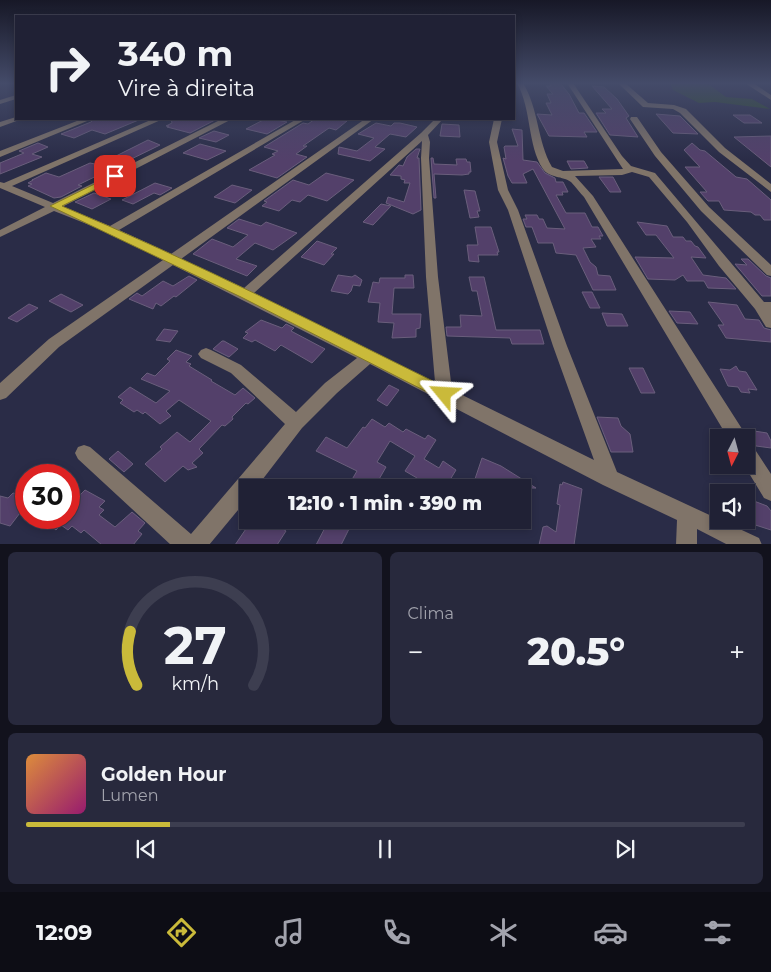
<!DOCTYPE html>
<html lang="pt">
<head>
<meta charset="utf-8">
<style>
	body { margin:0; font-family:Montserrat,sans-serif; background:#28293d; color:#f1f3f6; height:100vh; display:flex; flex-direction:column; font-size:19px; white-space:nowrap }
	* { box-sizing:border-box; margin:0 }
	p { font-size:16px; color:#a2a3ad }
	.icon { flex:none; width:28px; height:28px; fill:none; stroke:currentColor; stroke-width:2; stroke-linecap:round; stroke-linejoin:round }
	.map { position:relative; height:544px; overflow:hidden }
	.panel { display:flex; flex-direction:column; gap:8px; padding:8px; background:#12121d; flex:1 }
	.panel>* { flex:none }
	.banner { position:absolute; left:15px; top:15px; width:500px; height:105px; border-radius:0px; box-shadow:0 2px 8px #0003,0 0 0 1px #3d3e50; background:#202135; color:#f1f3f6; overflow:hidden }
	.needle { width:32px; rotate:186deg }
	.tools { position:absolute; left:710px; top:429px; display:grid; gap:10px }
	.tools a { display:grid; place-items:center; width:45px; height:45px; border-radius:0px; background:#202135; box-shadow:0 2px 8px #0003,0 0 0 1px #3d3e50; font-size:25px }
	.speed { position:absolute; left:15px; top:464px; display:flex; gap:10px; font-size:25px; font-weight:700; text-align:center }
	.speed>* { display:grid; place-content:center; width:65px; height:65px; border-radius:50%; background:#202135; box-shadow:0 2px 8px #0003,0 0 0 1px #3d3e50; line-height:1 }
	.speed .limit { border:8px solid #d22; background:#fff; color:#111 }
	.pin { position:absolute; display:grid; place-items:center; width:42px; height:42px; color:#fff; margin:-21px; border-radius:10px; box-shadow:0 2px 8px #0006 }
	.me { position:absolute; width:55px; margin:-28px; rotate:297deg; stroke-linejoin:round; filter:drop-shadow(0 0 4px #0008) }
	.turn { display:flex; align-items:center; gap:18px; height:105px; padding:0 20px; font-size:22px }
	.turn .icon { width:65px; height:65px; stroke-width:2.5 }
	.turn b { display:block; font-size:35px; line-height:42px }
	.big { font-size:38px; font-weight:800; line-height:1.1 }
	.panel .tile { flex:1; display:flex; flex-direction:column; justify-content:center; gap:8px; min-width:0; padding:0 18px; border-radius:8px; background:#28293d }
	.panel .dial { align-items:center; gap:0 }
	.dial svg { height:130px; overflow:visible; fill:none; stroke:#3d3e50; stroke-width:7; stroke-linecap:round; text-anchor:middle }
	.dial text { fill:#f1f3f6; stroke:none }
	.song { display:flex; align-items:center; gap:15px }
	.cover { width:60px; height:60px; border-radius:8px; background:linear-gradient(135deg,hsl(30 70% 55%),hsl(320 70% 35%)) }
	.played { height:5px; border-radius:2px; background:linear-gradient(90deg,#caba3a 20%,#3d3e50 20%) }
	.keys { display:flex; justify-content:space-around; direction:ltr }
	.heat { display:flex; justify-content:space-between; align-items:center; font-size:28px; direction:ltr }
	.panel .tiles { flex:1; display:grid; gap:8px; grid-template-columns:1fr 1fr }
	.tile:last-child { grid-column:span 2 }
	.trip { position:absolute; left:239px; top:479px; width:292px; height:50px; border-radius:0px; background:#202135; box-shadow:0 2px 8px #0003,0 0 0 1px #3d3e50; font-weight:800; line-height:50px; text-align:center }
	.tab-bar { display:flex; height:80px; justify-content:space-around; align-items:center; background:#0d0d15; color:#a2a3ad }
	.tab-bar .icon { width:35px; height:35px }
	.tab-bar .selected { color:#caba3a }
	.tab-bar b { font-size:22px; color:#f1f3f6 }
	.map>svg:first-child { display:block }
	.green { fill:#2e4d27 }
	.building { fill:#53406a; stroke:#6a5e7c }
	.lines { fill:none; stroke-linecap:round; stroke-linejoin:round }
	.minor { fill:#807469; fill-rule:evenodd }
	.route { fill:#caba3a; stroke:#837926 }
</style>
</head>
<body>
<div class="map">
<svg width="771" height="545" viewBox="0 0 771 545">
	<rect width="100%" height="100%" fill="#2a2c47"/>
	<path class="green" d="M670 83H707L726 97 752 99 770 109 715 102 699 103 673 90Z"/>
	<path class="building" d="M549 83H560L569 94 579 113H584L597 132H584L587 137 549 136 537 114 552 115 546 103H551L547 94H553L546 86H551Z
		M592 86 604 87 617 99 629 116 626 118 638 137 610 135 596 113H606L602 109H612Z
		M656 114 680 116 698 134 673 133Z
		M733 115H750L762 123H744Z
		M94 119H141L105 134 92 130 74 138 61 134 91 122Z
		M171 119H217L190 133 167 127 169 126H166L172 123Z
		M265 119H271L287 122 267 134 246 129Z
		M315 119 347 121 336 130 329 128 303 146H307L296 154 307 157 277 178 249 170 275 155 272 154 278 151 264 147 303 123 308 124Z
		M376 123 391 126 394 123H400L417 127 406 137 390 134 375 147 385 149 370 161 338 154 339 147 357 151 374 138 358 134Z
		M442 124 459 125 460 137 440 136Z
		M512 129 522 130 523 160 537 162 545 173 555 178 556 182H563L568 192H562L563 195H556L566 213H585L592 227H598L603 236H599L601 239H591L596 247 583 248 590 262 596 267 598 275 610 276 616 290H593L576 255 556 253 553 243H538L532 227H526L523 219H527L525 215H537L539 219H543L547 228 565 229 533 169 523 174 527 183H512L508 176 503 158 506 159 504 147 505 146H518Z
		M214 131 229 135 216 142 199 138Z
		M771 136V167L734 137Z
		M148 140 160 145 78 185 82 186 61 197 54 198 28 186 32 184 28 183 33 180H32L46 173 59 177 90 163 95 164 112 158Z
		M38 143 48 147 32 154 42 157 0 174V163L24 153 19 151Z
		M692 143 700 150 705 151 736 177 747 179 771 200V220H764L760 215H755L751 212 724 210 719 201H708L700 192H707L685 167H700L684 150Z
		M200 144 226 151 207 160 183 153Z
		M416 149H420L417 158H419L421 210 413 214 386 203 388 197 404 202 410 183H404L405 180 401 179V176L390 175 399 165 403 166 407 157Z
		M431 158H433L434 164 457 165 456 159H466L467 162H470L471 172H469V174L462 175 434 174 436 198H434Z
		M567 161H584L588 168 571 169Z
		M326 173 354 180 327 201 308 195 300 202 292 200 279 211 262 206 267 202 264 201 293 180 309 185Z
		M599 177H613L621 192H610Z
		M155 183 172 188 160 195 154 193 133 204 122 200Z
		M232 185 252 190 235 203 214 197Z
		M464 190 475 191 480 211H477L479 217 470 218Z
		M94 193 111 199 92 209 75 202Z
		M381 204 391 206 373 225 363 222Z
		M239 219 261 226 266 222 297 233 273 250 255 243 236 259 257 266 247 276 193 254 212 239 233 247 248 235 227 228Z
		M637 222 667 226 673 237H683L686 241H691L695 246 698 247 706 258 691 257 703 275 726 278 736 289 708 288 704 281H687L683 275 675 280 648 279 635 257 674 258 656 235H646Z
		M475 227H491L499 252H497L498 255H478L479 262 469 261 467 245H478Z
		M317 241 337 248 331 254H334L324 265 301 257Z
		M741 259H748L766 276 771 278V296H762L735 264 747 265Z
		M338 275 352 277 355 275 362 280 360 286 353 285 351 291 348 294 331 291Z
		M405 275H413L414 288H394L392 314H421L420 328 416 329V337L392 338 394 323 378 322 380 303 368 302 373 282 379 283 380 278H405Z
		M189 276 197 280 176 297 174 296 161 306 156 303 153 309 129 299 137 293 142 296 163 281 173 286Z
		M469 277H484L496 330H540L544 344H512L510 338 447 336 446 327H461L460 315 482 316 477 291H472Z
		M582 292H592L600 308H590Z
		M61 294 83 305 71 312 49 301Z
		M708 302 737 305 745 319 759 320 764 328 771 330V342L726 338 718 325H724Z
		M29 304 38 308 17 322 8 318Z
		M669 311 690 312 698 324 677 323Z
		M602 313 622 314 628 326H607Z
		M261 320 282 328 286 324 294 328 291 331 325 349 312 363 281 345 275 351 255 340 252 342 243 338 248 333 245 332Z
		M164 329 178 331 170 342 156 340Z
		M222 341H224L238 349 229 357 213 349Z
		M176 350 192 356 186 362 191 364 189 366 212 380 211 381 235 395 243 388 255 398 248 404 246 403 232 417 233 419 225 426 222 425 199 449 203 453 192 463 197 467 188 470 183 466 165 482 145 464 162 449 160 447 177 432 190 442 211 421 179 400 166 411 171 416 160 424 145 412 143 414 137 410 134 412 120 403 123 400 118 397 130 387 156 403 170 391 141 379 147 373 155 376 170 361 167 359Z
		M736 366 739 371 746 372 757 390 748 389 750 393 741 392 738 387 728 386 720 369 730 370Z
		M629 368H643L655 393H641Z
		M389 385 399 390 387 406 377 400Z
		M597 417 618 418 621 426 630 434 633 452H611Z
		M372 419 385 427 389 423 403 432 406 429 425 439 428 435 436 440 424 459 439 468 443 461 456 470 445 488H409L417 478 405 471 415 456 390 441 377 462 386 467 374 488H347L357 471 316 451 326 437 347 448 363 427 365 428Z
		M748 430 767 433 771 441V448L756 446Z
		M118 451 133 464 124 472 109 459Z
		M482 458 501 466 536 488H530L525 506 522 505V488H472Z
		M563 482 582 489 574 545H539L543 527 547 526 556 532 560 505 557 504 560 484 562 485Z
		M85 490 105 501 99 507 104 510 99 515 115 527 132 512 145 523 138 531 142 534 133 545H102L84 530 81 533 72 526 68 530 61 525 56 530 41 518H69V506Z
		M13 493 26 496V505L10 526 0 523V496L8 498Z
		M746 498 767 506 771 511V530L746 522Z
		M252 520H268L286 531 277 545H235Z
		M329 520 349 529 341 545H316Z"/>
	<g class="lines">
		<path class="minor" d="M517 83H523C539 109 537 141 552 167L563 171 623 169 567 83H573L622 156 631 166 655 173 764 302H771V328L766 327 755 309 719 266 687 222 649 177 632 172 622 175 575 176 593 196 744 432 747 438 746 439V438H728L584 197C580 193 576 187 571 182 563 176 549 178 543 169 527 145 532 110 517 83Z
			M618 83H625L648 103 674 105 686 109 725 148 771 184V192L719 152 680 113 673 109 643 107Z
			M745 83H753L771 95V100Z
			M16 95V99L0 104V100Z
			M16 117V119H22L0 127V122Z
			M631 117H637L661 152 709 207 771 265V276L767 275 701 211 655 156 630 119Z
			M82 119H92L0 157V151Z
			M153 119H163L12 186 53 203 222 119H232L62 207 110 226 297 119H306L119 230 171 254 365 119H374L181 259 244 288 421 133 435 119H443L428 135 430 142 429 158 438 277 452 390 594 460 553 346 508 210 498 190 489 142 494 119H502L497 142 508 190 518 210 567 346 617 472 759 538 762 545H728L697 529V545H676L677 520 603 485 370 364 337 393 302 428 256 488H248V498L209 545H171L78 459 75 453 78 447 84 445 90 447 191 534 285 424 231 373 201 358 198 354 201 350 206 348 211 350 241 365 296 412 325 383 357 358 173 265 59 347 6 398 0 400V383L49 339 163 260 107 232 54 211 0 237V230L45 207 0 188V182L4 183ZM422 141 421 158 426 277 435 382 254 293Z
			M746 443 752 445 771 474V501L764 498 744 465H746Z"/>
	</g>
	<linearGradient id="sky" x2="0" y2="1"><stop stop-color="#171827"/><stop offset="0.52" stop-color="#444b69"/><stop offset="1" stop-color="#444b69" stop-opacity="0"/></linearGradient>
	<rect width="771" height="160" fill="url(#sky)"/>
	<path class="route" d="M115 174 118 175V178L62 206C194 261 321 326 449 389L451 394 449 398 444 400 439 398 241 297 50 206Z"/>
</svg>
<div class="tools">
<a><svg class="needle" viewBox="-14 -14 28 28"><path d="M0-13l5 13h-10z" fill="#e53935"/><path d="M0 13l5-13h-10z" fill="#a2a3ad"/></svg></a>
<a><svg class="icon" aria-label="sound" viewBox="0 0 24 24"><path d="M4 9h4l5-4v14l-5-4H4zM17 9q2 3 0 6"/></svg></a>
</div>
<div class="speed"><div class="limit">30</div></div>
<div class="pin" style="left:115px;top:176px;background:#d93025"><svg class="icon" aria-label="arrive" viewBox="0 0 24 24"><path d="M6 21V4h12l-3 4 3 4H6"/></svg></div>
<svg class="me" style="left:444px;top:394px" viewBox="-20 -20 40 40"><path d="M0-17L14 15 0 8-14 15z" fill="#caba3a" stroke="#fff" stroke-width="4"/></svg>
<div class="trip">12:10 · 1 min · 390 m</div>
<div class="banner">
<div class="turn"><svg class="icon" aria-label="right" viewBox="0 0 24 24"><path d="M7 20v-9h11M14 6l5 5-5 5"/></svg><div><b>340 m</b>Vire à direita</div></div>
</div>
</div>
<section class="panel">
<div class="tiles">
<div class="tile dial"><svg viewBox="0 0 100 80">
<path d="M14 69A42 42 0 1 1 86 69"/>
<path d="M14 69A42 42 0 0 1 10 36" stroke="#caba3a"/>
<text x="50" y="56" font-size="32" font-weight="700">27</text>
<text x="50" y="72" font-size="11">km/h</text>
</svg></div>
<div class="tile"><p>Clima</p>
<div class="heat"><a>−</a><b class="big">20.5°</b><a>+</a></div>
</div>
<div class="tile">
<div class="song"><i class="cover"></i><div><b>Golden Hour</b><p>Lumen</p></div></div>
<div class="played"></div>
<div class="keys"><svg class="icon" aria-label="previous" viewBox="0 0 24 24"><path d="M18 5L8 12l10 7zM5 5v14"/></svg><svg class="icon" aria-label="pause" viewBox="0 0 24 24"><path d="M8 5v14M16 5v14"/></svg><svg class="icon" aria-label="next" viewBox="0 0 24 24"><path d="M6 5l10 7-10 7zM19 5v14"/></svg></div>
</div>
</div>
</section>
<nav class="tab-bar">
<b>12:09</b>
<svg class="icon selected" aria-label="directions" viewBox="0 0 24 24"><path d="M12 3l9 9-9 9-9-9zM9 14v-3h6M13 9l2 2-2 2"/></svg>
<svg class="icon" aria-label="music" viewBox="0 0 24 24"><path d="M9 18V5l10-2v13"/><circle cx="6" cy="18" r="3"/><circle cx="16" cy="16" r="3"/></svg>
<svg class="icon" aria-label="phone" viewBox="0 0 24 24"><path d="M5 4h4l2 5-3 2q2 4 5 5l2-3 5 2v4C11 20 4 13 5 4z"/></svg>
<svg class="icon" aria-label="climate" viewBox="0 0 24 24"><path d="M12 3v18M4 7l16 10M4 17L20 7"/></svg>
<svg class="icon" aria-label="car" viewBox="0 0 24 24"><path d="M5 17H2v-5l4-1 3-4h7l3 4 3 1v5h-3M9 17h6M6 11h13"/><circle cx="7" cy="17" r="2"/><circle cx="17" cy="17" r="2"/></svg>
<svg class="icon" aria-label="filters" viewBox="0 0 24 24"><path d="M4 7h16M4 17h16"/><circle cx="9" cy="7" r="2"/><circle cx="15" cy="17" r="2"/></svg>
</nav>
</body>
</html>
